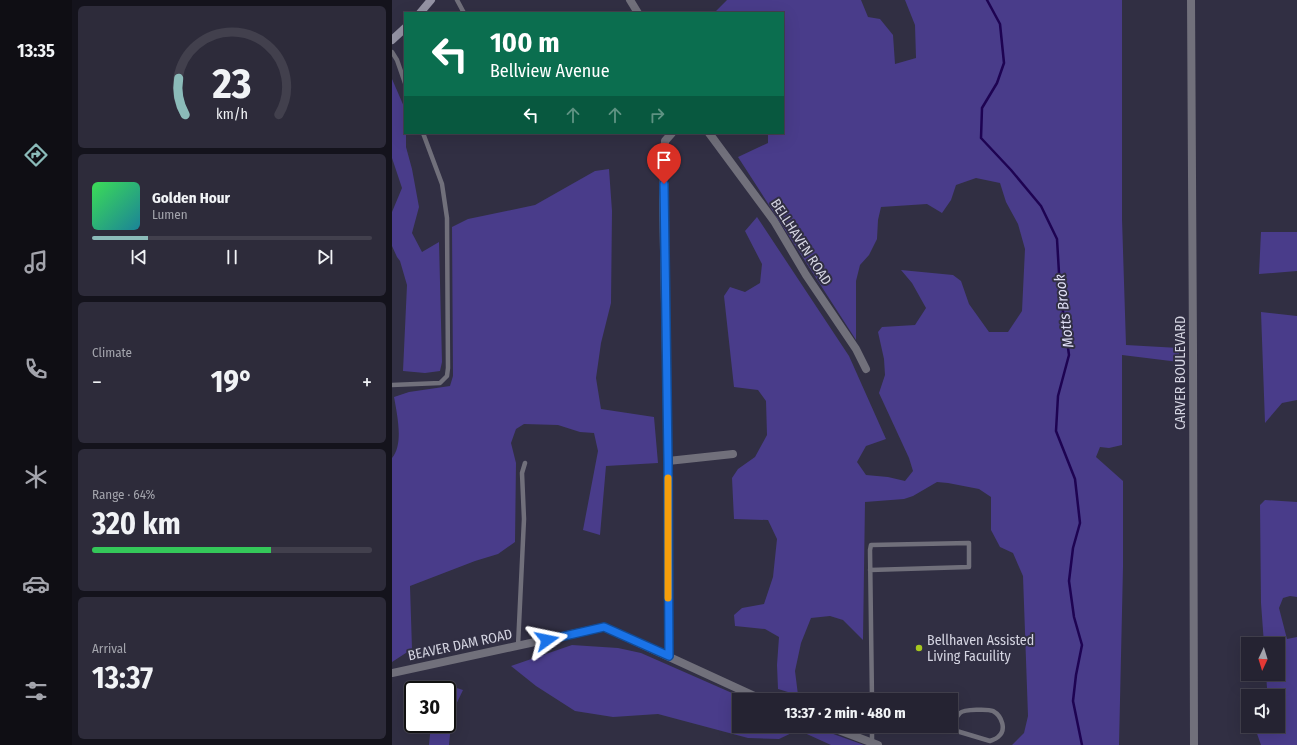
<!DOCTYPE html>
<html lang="en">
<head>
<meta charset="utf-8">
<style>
	body { margin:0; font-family:"Fira Sans Condensed",sans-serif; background:#2d2b3a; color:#f1f3f6; height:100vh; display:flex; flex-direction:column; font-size:15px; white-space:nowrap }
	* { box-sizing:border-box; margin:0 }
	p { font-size:13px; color:#a3a4ac }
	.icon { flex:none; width:22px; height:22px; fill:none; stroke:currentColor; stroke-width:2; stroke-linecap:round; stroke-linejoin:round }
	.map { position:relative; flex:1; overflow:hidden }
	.side { display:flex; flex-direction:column; gap:6px; padding:6px; background:#14131c; width:320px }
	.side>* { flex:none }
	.top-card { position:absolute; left:12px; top:12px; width:380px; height:122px; border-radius:0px; box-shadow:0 4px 16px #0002,0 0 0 1px #42404d; background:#0b6e4f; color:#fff; overflow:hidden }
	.needle { width:26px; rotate:184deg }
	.tools { position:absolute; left:849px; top:637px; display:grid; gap:8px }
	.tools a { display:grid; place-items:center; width:44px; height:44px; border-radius:0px; background:#252332; box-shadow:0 4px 16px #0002,0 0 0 1px #42404d; font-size:20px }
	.speed { position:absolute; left:12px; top:681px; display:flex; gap:8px; font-size:20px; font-weight:700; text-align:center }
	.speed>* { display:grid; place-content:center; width:52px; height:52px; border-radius:50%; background:#252332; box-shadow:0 4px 16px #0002,0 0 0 1px #42404d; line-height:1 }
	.speed .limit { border:2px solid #111; border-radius:6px; background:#fff; color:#111 }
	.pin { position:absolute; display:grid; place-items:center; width:34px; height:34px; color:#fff; margin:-41px -17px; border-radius:50% 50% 50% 0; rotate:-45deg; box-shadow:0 0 4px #0007 }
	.pin .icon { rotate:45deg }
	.me { position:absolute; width:44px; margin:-22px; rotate:78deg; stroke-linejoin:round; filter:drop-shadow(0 0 3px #0008) }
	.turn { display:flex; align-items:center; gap:14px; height:84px; padding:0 20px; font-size:18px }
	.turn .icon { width:52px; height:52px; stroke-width:2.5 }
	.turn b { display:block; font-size:28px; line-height:34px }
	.lanes { display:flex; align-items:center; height:38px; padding:0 20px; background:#0003; justify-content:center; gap:20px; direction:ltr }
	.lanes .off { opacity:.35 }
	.big { font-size:30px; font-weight:700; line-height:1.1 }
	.side .card { flex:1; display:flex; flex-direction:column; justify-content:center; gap:6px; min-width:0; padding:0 14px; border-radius:6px; background:#2d2b3a }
	.side .dial { align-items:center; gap:0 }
	.dial svg { height:104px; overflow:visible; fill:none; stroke:#42404d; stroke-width:7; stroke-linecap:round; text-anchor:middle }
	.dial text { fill:#f1f3f6; stroke:none }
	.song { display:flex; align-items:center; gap:12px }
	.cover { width:48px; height:48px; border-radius:6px; background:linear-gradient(135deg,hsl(130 70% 55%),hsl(190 70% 35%)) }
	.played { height:4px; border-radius:2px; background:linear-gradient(90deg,#8bbbb9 20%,#42404d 20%) }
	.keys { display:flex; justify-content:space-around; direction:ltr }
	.heat { display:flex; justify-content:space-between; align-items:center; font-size:22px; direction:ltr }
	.charge { height:6px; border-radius:3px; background:linear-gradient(90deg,#34c759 64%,#42404d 0) }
	.trip { position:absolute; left:340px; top:693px; width:226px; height:40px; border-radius:0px; background:#252332; box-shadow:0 4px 16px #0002,0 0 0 1px #42404d; font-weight:700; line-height:40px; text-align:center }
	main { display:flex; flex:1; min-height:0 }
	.tabs { display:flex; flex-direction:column; width:72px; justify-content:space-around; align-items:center; background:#0f0e14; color:#a3a4ac }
	.tabs .icon { width:28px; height:28px }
	.tabs .active { color:#8bbbb9 }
	.tabs b { font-size:18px; color:#f1f3f6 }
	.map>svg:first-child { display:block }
	.green { fill:#493c8a }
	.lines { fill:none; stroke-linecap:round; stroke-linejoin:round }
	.stream { stroke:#1e0352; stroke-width:2.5 }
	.lane { stroke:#71707b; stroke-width:4.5 }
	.street { stroke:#71707b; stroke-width:8 }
	.secondary { stroke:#9493a4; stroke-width:8 }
	.route-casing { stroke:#114b97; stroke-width:10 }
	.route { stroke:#1a73e8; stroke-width:7 }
	.slow { stroke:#f59e0b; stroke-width:7 }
	.poi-dot { fill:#a7c81f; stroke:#312f43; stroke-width:1.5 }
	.labels { text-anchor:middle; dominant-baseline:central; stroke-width:4; stroke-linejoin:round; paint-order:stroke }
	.street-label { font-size:14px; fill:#d4d4e1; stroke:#312f43 }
	.poi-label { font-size:14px; fill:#d4d4e1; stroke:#312f43; text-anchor:start }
	.water-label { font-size:15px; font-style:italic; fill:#deddf4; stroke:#312f43 }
</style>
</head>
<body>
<main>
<nav class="tabs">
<b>13:35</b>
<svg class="icon active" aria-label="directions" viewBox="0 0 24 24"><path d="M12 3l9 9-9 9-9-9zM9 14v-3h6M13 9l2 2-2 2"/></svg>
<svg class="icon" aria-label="music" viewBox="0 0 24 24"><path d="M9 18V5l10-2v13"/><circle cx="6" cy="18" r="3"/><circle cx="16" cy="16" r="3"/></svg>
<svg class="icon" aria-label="phone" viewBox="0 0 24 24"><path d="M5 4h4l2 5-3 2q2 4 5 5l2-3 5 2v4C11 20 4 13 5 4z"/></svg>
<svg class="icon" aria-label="climate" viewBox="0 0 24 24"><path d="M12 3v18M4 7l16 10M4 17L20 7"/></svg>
<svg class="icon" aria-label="car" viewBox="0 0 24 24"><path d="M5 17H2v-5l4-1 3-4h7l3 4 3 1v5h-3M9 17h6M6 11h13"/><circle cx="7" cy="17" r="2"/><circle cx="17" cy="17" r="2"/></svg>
<svg class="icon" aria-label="filters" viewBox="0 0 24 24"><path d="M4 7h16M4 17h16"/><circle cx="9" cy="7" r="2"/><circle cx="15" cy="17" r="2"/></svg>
</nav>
<section class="side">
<div class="card dial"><svg viewBox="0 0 100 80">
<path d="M14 69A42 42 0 1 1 86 69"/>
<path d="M14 69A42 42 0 0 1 9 41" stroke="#8bbbb9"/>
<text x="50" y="56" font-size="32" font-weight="700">23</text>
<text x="50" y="72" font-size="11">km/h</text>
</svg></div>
<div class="card">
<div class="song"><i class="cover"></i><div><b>Golden Hour</b><p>Lumen</p></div></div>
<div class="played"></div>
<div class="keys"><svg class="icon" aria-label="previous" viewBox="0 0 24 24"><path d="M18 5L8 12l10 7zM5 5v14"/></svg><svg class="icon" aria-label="pause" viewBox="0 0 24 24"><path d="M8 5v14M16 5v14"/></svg><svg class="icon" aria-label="next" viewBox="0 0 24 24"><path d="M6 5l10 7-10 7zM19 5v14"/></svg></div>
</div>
<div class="card"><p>Climate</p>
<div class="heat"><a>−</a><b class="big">19°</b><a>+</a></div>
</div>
<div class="card"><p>Range · 64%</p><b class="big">320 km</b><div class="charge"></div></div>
<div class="card"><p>Arrival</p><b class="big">13:37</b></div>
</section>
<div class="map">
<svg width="905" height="745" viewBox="0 0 905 745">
	<rect width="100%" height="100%" fill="#312f43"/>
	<path class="green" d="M335 0H469L476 17 488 19 501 35 503 64 524 58 523 25 513 0H730V219L734 345 787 348V362L730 355V445L717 448 708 447 704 457 731 481V567L727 745H620L632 733 636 716 631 576 621 553 608 547 599 530V497L587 489 556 483 545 482 521 496 512 499 473 502 471 640 451 620 438 616 419 618 409 643 403 671 406 695 386 689 385 665 387 637 373 629 343 626 342 615 350 608 372 604 381 577 385 539 376 520 342 519 340 478 346 469 363 457 375 435 374 401 366 390 342 387 332 296 338 287 353 292 368 283 370 264 353 231 365 217 457 356 494 439 474 446 465 462 474 475 496 477 513 481 521 471 517 458 487 393 493 375 492 359 486 332 490 327 523 325 534 308 520 283 509 270 561 275 569 281 577 304 597 332H616L630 311 633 249 626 224 614 202 608 183 584 178 564 185 559 200 550 213 535 204 489 207 486 220 485 239 477 255 468 265 464 281V340L346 157 376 143V133H391V13H324V11Z
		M0 79 13 109V133H14V147L20 169 27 207 20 233 30 252 47 242 50 362 48 371 33 373 11 371 15 285 8 261 5 257 0 246V212L10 188 0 158Z
		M217 169 220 211 219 303 209 343 204 378 209 409 262 417 266 463 214 466 208 535 191 530 206 451 202 433 188 432 166 425 132 424 124 429 119 443 124 463 123 542 106 554 83 561 18 586 20 649 0 662V458C12 444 5 414 2 397L17 392 58 386 61 376 60 227 76 219 143 205 203 171Z
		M869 232H905V271L867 274Z
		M869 312 905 316V400L890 403 873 423Z
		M873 500 905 502V597L898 596 891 598 887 608 895 639 905 637V745H869L863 728 868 726H886V696H874L875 688 874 674H886V644H872L869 603 868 505Z
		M180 645 226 648 249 653 356 700H347V726H419L472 745H439L406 730 387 739 356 738 266 714 221 717 183 711 144 686 119 666Z
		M43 681 71 690 60 713 57 745H37L39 724H55V690H42Z"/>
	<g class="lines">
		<path class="stream" d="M595 0 608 24 612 63 605 83 590 108 589 138 619 170 649 206 665 239 668 290 677 355 666 396 664 431 683 479 688 523 681 548 677 581 682 617 690 645 684 675 681 701 690 745"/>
		<path class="lane" d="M65 0 72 13
			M0 52 5 60 13 83
			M0 385 48 383 55 376 56 368 55 218 50 184 31 133
			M478 570 577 567V543L479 545 478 550 480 700
			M126 646 132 519 130 473 133 463
			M480 726V743
			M548 726 598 741C600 740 604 739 606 737 615 730 610 716 601 711 597 709 572 709 568 713 564 717 561 724 558 729"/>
		<path class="street" d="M238 0 246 13
			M799 0 801 351 802 745
			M317 133 382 221 414 275 464 349 474 369
			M276 461 341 454
			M277 656 276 461 271 199 273 141 280 133
			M0 673 212 627 371 700
			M436 726 486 745"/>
		<path class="secondary" d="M28 13 39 0
			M0 40 13 28"/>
	</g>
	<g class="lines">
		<defs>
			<path id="route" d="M155 640 212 627 277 656 276 461 272 184"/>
		</defs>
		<use href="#route" class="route-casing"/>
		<use href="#route" class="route"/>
		<path class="slow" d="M276 478V598"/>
	</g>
	<circle class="poi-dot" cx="527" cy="648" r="4"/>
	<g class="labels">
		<g class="street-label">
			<text transform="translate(409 242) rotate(57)">BELLHAVEN ROAD</text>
			<text transform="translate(788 373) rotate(-90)">CARVER BOULEVARD</text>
			<text transform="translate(68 645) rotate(-12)">BEAVER DAM ROAD</text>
		</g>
		<g class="poi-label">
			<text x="535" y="640">Bellhaven Assisted<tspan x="535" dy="16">Living Facuility</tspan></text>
		</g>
		<g class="water-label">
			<text transform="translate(672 311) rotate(-97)">Motts Brook</text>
		</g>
	</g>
</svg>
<div class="tools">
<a><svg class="needle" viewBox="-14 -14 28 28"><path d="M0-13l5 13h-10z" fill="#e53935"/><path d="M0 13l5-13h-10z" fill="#a3a4ac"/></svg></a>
<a><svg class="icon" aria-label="sound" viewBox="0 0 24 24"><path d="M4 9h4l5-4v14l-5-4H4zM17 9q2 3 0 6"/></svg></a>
</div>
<div class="speed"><div class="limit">30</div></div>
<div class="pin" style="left:272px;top:184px;background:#d93025"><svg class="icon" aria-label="arrive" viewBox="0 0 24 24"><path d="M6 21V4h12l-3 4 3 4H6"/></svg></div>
<svg class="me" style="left:155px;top:640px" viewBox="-20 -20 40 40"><path d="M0-17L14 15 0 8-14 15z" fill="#1a73e8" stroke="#fff" stroke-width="4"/></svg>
<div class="trip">13:37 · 2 min · 480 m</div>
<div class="top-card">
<div class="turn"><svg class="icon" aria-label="left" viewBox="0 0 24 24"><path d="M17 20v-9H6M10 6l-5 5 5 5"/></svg><div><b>100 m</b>Bellview Avenue</div></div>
<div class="lanes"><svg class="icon" aria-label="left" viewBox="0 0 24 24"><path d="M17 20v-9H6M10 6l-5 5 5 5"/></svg><svg class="icon off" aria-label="ahead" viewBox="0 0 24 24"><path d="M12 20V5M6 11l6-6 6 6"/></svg><svg class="icon off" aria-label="ahead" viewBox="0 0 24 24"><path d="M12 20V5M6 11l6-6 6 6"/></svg><svg class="icon off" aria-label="right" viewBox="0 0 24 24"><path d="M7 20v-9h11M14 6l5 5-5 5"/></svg></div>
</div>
</div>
</main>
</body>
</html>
